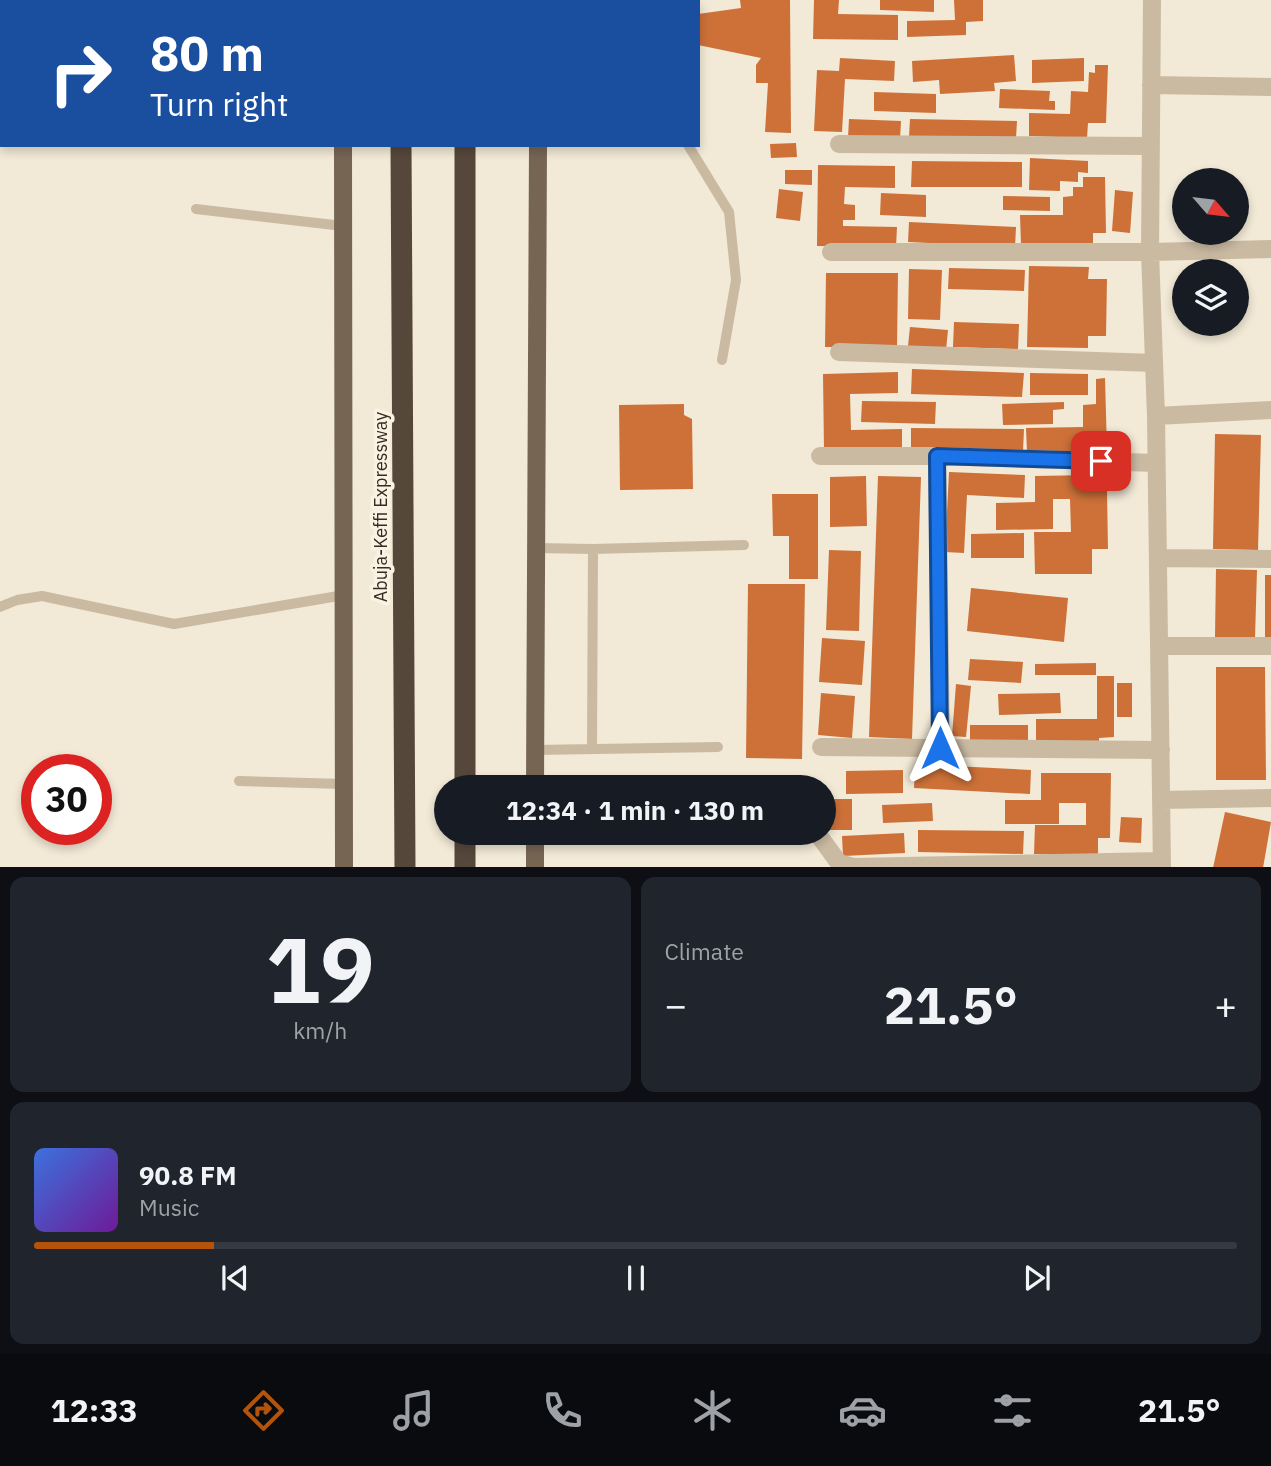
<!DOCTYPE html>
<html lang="en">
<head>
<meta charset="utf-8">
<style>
	body { margin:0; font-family:"IBM Plex Sans",sans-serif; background:#20242c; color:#f1f3f6; height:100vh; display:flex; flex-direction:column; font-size:26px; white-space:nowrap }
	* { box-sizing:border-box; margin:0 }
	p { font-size:23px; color:#9ea1a6 }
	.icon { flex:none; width:38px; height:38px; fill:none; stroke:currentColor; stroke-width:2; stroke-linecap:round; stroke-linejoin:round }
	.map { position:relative; height:867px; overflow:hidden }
	.sheet { display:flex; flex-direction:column; gap:10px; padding:10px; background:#0d0f14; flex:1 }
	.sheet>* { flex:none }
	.banner { position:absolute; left:0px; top:0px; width:700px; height:147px; box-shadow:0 4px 10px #0003; background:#1a4fa0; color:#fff; overflow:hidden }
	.needle { width:46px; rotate:118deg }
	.controls { position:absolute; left:1172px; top:168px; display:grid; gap:14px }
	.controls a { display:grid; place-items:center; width:77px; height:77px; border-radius:50%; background:#171b24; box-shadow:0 4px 10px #0003; font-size:35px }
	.speed { position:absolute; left:21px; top:754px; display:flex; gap:14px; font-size:35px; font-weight:700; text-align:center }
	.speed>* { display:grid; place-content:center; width:91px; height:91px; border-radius:50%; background:#171b24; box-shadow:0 4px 10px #0003; line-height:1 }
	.speed .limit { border:10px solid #d22; background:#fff; color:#111 }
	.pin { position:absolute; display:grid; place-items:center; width:60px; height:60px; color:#fff; margin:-30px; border-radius:14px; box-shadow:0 4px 10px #0006 }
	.me { position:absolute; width:77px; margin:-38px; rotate:0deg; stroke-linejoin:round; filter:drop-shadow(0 0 5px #0008) }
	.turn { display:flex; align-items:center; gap:24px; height:147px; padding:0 35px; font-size:32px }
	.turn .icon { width:91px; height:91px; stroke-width:2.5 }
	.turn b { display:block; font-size:49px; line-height:60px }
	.big { font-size:52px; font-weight:700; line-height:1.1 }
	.sheet .card { flex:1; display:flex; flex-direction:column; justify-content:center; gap:10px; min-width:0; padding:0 24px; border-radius:14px; background:#20242c }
	.sheet .dial { align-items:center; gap:0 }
	.dial b { font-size:91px; line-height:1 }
	.song { display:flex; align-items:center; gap:21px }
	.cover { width:84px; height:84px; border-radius:10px; background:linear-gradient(135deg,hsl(220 70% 55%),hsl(280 70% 35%)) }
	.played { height:7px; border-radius:4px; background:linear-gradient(90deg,#b45309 15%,#363941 15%) }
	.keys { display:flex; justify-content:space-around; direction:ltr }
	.heat { display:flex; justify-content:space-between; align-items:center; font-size:38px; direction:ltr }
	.sheet .tiles { flex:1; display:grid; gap:10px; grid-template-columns:1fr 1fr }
	.card:last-child { grid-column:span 2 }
	.trip { position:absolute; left:434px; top:775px; width:402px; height:70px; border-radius:35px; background:#171b24; box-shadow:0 4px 10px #0003; font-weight:700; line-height:70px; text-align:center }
	.dock { display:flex; height:112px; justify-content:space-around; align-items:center; background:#090b0e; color:#9ea1a6 }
	.dock .icon { width:49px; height:49px }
	.dock .active { color:#b45309 }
	.dock b { font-size:32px; color:#f1f3f6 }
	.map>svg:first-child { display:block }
	.building { fill:#cd7139 }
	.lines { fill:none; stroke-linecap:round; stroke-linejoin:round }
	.lane { stroke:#cabaa2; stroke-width:10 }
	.street { stroke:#cabaa2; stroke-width:18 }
	.primary { stroke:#776554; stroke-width:18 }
	.highway { stroke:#56473b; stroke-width:21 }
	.route-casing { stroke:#114b97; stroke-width:18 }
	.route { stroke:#1a73e8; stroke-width:12 }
	.labels { text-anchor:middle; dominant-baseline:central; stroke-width:7; stroke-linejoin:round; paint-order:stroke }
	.street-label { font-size:18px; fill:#342c25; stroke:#faf2e2 }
</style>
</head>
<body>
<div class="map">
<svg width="1271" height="868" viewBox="0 0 1271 868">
	<rect width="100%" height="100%" fill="#f2e9d6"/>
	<path class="building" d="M740 0H790L791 133 765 132 768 83H756V65L761 58 698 45V14L741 8Z
		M814 0H839L838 14 898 15V40L813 39Z
		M880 0H934V12L880 10Z
		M954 0H983V21L966 22V35L907 37V21L955 20Z
		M1014 55 1016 81 994 83 995 91 940 94 939 80 913 82 912 61Z
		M840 58 895 61 894 81 845 79 842 132 814 131 817 70 839 71Z
		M1084 58V81L1032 83V60Z
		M1095 65H1108L1106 123H1088L1087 138 1029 136V113L1070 114 1071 91 1088 92 1089 72 1095 73Z
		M1000 89 1050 91 1049 101H1055V110L999 108Z
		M874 92 936 94V113L874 111Z
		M849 119 901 121 900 140 848 138Z
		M910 119 1017 121 1016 138 909 137Z
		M796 143 797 157 771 158 770 144Z
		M1030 158 1088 161V173L1078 172V182L1060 181V191L1029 190Z
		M912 161 1022 162V187H911Z
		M818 165 895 166V188L845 187 844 204 855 205V220H843V226L897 227 896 247 817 246Z
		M785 170H812V185L785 184Z
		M1083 177H1105L1106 233H1093V243L1021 244 1020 215H1063V197L1073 196V187H1083Z
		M779 189 803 192 800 221 776 218Z
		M1115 190 1133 192 1130 233 1112 231Z
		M881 193 926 195V217L880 215Z
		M1003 196 1050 197V211L1003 210Z
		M909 222 1016 227 1015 247 908 242Z
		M1029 266 1089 267 1088 279H1107L1106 336H1088V348L1027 347Z
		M949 268 1025 270 1024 291 948 289Z
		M909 269 942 270 940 320 908 319Z
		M826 273H898L897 347H825Z
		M954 322 1019 324 1018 349 953 347Z
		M910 327 948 330 946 350 908 346Z
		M912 369 1024 373 1022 397 911 394Z
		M898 372V393L850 394 851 430 902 429V449L824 451 823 374Z
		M1030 373 1088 374V395H1030Z
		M1105 378 1107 450 1027 452 1026 428 1083 427V405L1096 404V379Z
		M862 401 936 402 935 424 861 422Z
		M1064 402V409L1053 410V424L1003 425 1002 404Z
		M684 404V415L692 419 693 489 620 490 619 405Z
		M911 428 1024 429 1023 451 911 450Z
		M1215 434 1261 435 1258 550 1213 549Z
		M949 472 1025 475 1024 498 967 495 964 553 945 552Z
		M1093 475V490H1107L1108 549H1092V574H1035L1034 532H1071L1070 499H1053V529L996 530V503L1035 502V476Z
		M866 476 867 526 830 527V477Z
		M878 476 921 477 912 739 869 737Z
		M772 494H818V579H789V536H773Z
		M1024 533V558H971V534Z
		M829 550 861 551 859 631 826 630Z
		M1216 569 1257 570 1255 638 1215 637Z
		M1265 575H1271V640H1265Z
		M748 584H805L802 759 746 758Z
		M971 588 1068 598 1064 642 967 631Z
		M822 638 865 641 862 685 819 682Z
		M970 659 1023 662 1021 683 968 680Z
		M1096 663V675H1035V664Z
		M1216 667H1265L1266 780H1216Z
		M1097 676H1114V737L1099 738V746H1036V719H1097Z
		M1117 683H1132V717H1117Z
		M956 684 971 686 966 737 952 736Z
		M821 693 855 696 852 738 818 735Z
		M1060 693 1061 713 999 715 998 694Z
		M970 725H1028V744L970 743Z
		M915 764 1031 770 1030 794 914 788Z
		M903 770V793L846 794V771Z
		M1041 773H1111L1110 838H1098V855L1034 854 1035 825H1086V803H1059V824H1005V800H1041Z
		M828 799H852V830H828Z
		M932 803 933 821 883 823 882 805Z
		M1225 812 1271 822 1263 868H1213Z
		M1121 817 1142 818 1141 843 1119 842Z
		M918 830 1024 831 1023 854 918 852Z
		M904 833 905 853 843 856 842 836Z"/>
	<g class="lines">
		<path class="lane" d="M615 2V0
			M688 145 729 212 736 280 722 360
			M196 209 343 226
			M536 548 593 549 744 545
			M0 607 17 600 42 596 174 624 344 595
			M592 748 593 549
			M535 750 718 747
			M239 781 344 784"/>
		<path class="street" d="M1152 0 1150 252 1156 416 1162 868
			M1151 85 1271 87
			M839 144 1151 146
			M831 252H1150L1271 249
			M839 352 1154 363
			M1156 416 1271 410
			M820 456H937L1156 463
			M937 456 941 748
			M1158 558 1271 559
			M1159 646H1271
			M821 747 1161 750
			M1161 800 1271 798
			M817 833 839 863 853 867 1162 861"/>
		<path class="primary" d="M343 0V2
			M539 2V0
			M343 145 344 868
			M535 788 538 145
			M535 868V833"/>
		<path class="highway" d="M400 0V2
			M465 0V2
			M401 145 405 868
			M465 145V788
			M465 833V868"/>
	</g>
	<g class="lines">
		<defs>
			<path id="route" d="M940 748 937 456 1101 461"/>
		</defs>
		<use href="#route" class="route-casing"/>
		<use href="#route" class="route"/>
	</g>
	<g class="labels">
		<g class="street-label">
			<text transform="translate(380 507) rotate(-90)">Abuja-Keffi Expressway</text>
		</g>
	</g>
</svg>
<div class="controls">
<a><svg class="needle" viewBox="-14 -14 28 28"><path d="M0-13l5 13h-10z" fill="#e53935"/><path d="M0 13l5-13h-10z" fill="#9ea1a6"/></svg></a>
<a><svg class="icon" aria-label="layers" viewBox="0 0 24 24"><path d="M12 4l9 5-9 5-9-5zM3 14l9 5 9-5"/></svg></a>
</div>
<div class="speed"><div class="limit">30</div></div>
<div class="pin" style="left:1101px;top:461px;background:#d93025"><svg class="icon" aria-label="arrive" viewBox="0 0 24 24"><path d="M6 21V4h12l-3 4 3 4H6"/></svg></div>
<svg class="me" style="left:940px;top:748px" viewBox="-20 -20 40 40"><path d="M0-17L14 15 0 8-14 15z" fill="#1a73e8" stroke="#fff" stroke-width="4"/></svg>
<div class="trip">12:34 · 1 min · 130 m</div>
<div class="banner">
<div class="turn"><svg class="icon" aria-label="right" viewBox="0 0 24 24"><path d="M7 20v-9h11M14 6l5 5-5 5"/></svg><div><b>80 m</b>Turn right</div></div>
</div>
</div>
<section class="sheet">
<div class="tiles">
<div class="card dial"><b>19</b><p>km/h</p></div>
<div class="card"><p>Climate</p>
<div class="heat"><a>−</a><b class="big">21.5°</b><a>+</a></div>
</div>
<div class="card">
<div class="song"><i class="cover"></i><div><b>90.8 FM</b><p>Music</p></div></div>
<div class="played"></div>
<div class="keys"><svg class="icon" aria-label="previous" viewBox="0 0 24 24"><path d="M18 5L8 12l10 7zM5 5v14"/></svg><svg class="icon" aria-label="pause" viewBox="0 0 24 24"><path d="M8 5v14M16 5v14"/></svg><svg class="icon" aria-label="next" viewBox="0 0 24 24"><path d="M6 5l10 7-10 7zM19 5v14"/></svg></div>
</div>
</div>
</section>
<nav class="dock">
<b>12:33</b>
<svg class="icon active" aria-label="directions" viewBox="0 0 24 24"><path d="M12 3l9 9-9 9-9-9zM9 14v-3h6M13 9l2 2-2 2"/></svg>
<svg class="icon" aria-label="music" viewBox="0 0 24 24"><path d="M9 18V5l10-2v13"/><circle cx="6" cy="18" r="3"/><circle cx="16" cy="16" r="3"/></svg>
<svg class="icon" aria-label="phone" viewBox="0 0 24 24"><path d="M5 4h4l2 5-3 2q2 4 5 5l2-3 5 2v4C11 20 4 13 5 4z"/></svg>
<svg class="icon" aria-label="climate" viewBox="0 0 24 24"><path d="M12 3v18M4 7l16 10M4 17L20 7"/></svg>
<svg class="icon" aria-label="car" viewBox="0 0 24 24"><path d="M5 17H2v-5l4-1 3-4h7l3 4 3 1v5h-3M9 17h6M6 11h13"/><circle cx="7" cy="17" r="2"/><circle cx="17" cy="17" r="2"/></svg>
<svg class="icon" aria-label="filters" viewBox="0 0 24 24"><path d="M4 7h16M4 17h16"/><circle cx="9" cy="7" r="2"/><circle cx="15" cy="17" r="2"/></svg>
<b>21.5°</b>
</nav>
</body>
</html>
